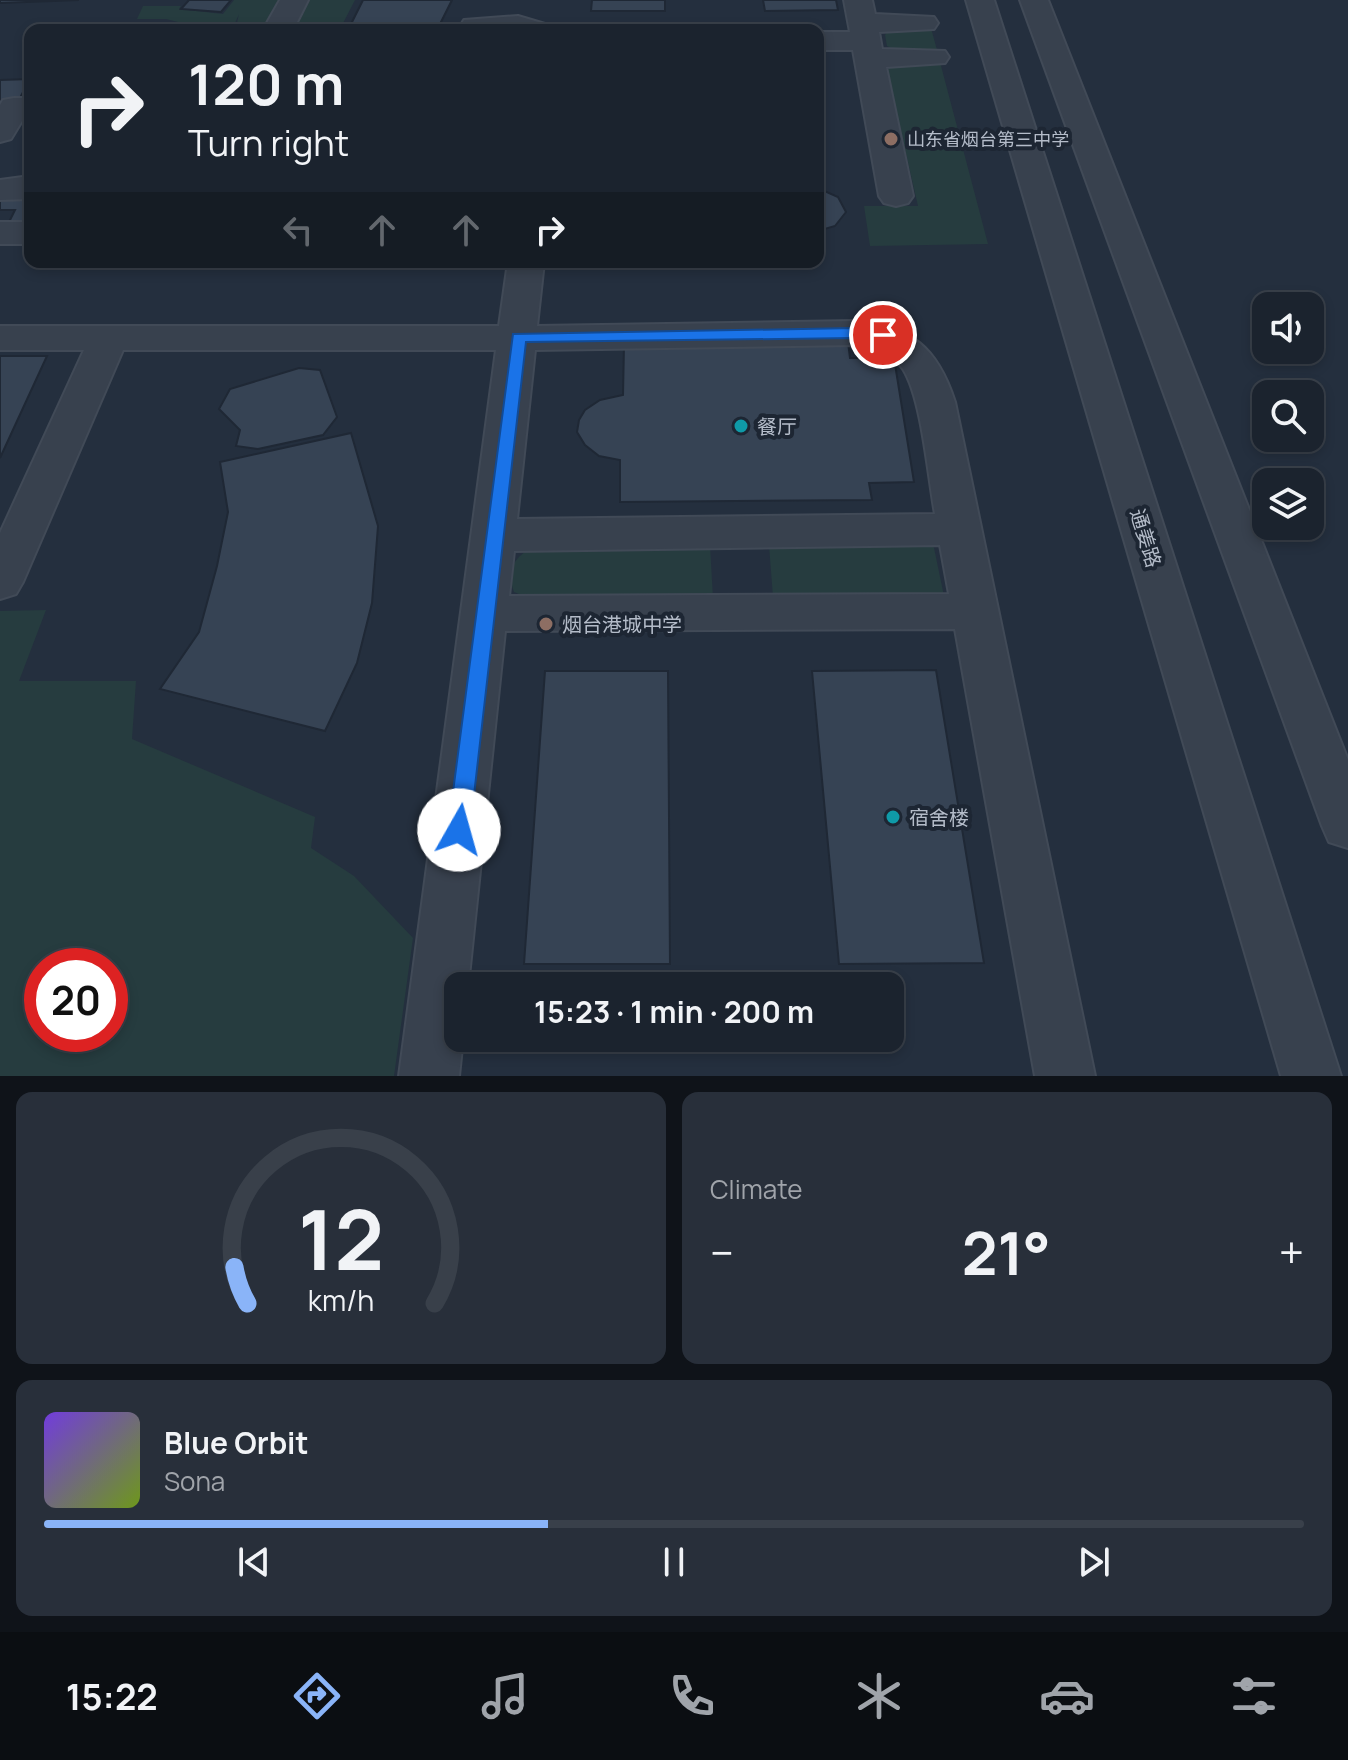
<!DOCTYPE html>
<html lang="en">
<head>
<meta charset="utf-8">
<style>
	body { margin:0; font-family:Manrope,"Noto Sans SC",sans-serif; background:#282f3a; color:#f1f3f6; height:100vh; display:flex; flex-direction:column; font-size:30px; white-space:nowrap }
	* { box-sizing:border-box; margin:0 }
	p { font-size:26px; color:#a0a4aa }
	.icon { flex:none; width:44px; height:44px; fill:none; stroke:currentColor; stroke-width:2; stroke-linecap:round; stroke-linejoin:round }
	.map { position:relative; height:1076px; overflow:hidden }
	.sheet { display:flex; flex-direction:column; gap:16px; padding:16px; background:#0f1319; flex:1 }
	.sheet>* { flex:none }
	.top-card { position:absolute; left:24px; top:24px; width:800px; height:244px; border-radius:16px; box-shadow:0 4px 12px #0003,0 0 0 2px #39404a; background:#1b232e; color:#f1f3f6; overflow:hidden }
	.buttons { position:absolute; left:1252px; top:292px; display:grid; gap:16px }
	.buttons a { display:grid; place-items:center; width:72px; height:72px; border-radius:16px; background:#1b232e; box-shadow:0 4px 12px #0003,0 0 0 2px #39404a; font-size:40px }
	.speed { position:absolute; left:24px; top:948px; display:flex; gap:16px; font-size:40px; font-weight:700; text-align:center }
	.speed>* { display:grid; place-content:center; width:104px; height:104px; border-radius:50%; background:#1b232e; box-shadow:0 4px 12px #0003,0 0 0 2px #39404a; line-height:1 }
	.speed .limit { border:12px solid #d22; background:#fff; color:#111 }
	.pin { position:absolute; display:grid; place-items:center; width:68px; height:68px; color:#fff; margin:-34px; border:4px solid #fff; border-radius:50%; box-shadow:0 2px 8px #0007 }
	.me { position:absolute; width:88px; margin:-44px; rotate:7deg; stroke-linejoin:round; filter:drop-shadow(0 0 6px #0008) }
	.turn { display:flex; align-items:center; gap:28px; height:168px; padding:0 32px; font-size:36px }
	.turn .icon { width:104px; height:104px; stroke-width:2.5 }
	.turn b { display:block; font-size:56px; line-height:68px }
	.lanes { display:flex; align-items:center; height:76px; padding:0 32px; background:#0003; justify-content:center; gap:40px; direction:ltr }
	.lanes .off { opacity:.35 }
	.big { font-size:60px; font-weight:700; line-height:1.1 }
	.sheet .card { flex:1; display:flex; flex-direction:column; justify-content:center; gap:12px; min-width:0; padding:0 28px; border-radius:16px; background:#282f3a }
	.sheet .dial { align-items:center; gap:0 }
	.dial svg { height:208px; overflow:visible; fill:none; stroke:#39404a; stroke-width:7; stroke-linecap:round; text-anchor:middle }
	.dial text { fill:#f1f3f6; stroke:none }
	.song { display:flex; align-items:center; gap:24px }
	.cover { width:96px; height:96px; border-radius:12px; background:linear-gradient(135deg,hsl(260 70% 55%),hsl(80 70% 35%)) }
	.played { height:8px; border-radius:4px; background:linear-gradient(90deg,#8ab4f8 40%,#39404a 40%) }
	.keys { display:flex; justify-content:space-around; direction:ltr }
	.heat { display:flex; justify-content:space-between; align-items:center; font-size:44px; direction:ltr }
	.sheet .tiles { flex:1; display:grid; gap:16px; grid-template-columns:1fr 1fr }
	.card:last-child { grid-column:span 2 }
	.trip { position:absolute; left:444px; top:972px; width:460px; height:80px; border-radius:16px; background:#1b232e; box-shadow:0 4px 12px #0003,0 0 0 2px #39404a; font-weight:700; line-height:80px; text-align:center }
	.tab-bar { display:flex; height:128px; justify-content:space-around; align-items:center; background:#0b0e12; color:#a0a4aa }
	.tab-bar .icon { width:56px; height:56px }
	.tab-bar .selected { color:#8ab4f8 }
	.tab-bar b { font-size:36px; color:#f1f3f6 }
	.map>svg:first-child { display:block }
	.green { fill:#263c3f; fill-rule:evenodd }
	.building { fill:#364354; stroke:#1f2835; stroke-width:2 }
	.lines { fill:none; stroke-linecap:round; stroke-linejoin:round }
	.minor-casing { stroke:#414a57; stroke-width:4 }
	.minor { fill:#38414e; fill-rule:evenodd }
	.route { fill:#1a73e8; stroke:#114b97; stroke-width:2 }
	.education-dot { fill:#8d6e63; stroke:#1d2633; stroke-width:3 }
	.culture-dot { fill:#0f9aa8; stroke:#1d2633; stroke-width:3 }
	.labels { text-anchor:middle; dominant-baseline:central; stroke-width:8; stroke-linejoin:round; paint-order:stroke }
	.far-poi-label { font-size:18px; fill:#b4bcc9; stroke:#1d2633; text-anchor:start }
	.poi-label { font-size:20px; fill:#b4bcc9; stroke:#1d2633; text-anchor:start }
	.street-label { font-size:20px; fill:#b4bcc9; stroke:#1d2633 }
</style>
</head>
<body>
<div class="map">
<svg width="1348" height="1076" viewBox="0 0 1348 1076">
	<rect width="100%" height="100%" fill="#242f3e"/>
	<path class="green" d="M234 0H287L271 24 236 27 239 14 232 30 185 29 182 23 166 19H137L143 6H181L179 9 223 14Z
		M310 0H355L340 29H326L322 22H297Z
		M931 28 937 50 898 51 887 46 885 35 888 31Z
		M940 62 988 244 870 246 864 206H918L887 71 891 66Z
		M933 543 944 596 773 597 769 545Z
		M710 545 713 598 532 599 514 592C506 570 513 559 532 547Z
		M46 610 19 681H136L132 739 315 817 311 848 354 876 413 938 394 1076H0V611ZM110 966V1034H42V966Z"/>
	<path class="building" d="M0 0H79L0 3Z
		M189 0H231L221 12 181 9Z
		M363 0H452L437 30H348Z
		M592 0H665V11H591Z
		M763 0H836L838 10 765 11Z
		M30 79 21 96H30V107L0 132V80Z
		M818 175 820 189 838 197 846 212 835 226 818 231Z
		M30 186V222H9L15 210H0V190Z
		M848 342 850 358H894L914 482 869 483 872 500 620 502V460L599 456 585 445 577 432 579 420 585 410 600 400 623 395 624 344Z
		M0 356H47L0 458Z
		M299 368 320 370 337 417 323 435 258 449 236 446 240 430 219 409 230 389Z
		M351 433 378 526 372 603 357 663 325 731 160 689 199 632 217 566 228 512 220 462Z
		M936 670 984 963 839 964 812 671Z
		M545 671H668L670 964H524Z"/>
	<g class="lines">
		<defs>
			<path id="minor" d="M280 0H308L293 30H263Z
				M844 0H872L875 14 934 17 938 23 934 29 879 32 882 49 945 51 949 57 945 63 886 67 913 196 908 203 896 206 884 203 879 196 853 50H818V32H850Z
				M966 0H994L1341 1076H1281Z
				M1020 0H1048L1348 760V848L1329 842 1322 826Z
				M518 16 545 24 550 30H458L464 20Z
				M14 98H30V116H25L11 139 0 142V105L3 100Z
				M30 176V199L0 200V180Z
				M0 222H30V244H0Z
				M508 262H544L537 326 855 321C912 327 937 347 955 402L1095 1076H1035L955 629 505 631 468 986H458V1038H463L459 1076H399L496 350H123L23 582 16 594 0 599V533L84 350H0V326H499ZM855 345C874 347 891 352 903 369 922 399 928 477 935 514L517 519 535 350ZM940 545 949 594 509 596 514 551Z"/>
		</defs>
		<use href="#minor" class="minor-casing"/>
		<use href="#minor" class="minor"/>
	</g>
	<path class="route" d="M855 328 883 330 891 335 883 340 855 338 526 342 470 830 466 837 459 839 451 837 448 830 513 334Z"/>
	<g class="education-dot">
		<circle cx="891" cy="139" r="8"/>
		<circle cx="546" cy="624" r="8"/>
	</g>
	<g class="culture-dot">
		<circle cx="741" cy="426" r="8"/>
		<circle cx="893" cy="817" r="8"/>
	</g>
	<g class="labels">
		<g class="far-poi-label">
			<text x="907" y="139">山东省烟台第三中学</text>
		</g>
		<g class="poi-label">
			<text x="757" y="426">餐厅</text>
			<text x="562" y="624">烟台港城中学</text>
			<text x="909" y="817">宿舍楼</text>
		</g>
		<g class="street-label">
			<text transform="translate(1146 538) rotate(73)">通姜路</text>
		</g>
	</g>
</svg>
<div class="buttons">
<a><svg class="icon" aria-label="sound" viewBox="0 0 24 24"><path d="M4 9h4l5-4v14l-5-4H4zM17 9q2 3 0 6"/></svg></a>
<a><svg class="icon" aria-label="search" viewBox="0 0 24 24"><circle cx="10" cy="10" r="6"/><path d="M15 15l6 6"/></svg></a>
<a><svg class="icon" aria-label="layers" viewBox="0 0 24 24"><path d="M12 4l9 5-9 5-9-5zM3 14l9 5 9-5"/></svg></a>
</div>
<div class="speed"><div class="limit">20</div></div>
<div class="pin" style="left:883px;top:335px;background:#d93025"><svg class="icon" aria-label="arrive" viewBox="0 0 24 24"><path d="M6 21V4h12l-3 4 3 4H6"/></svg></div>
<svg class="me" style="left:459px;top:830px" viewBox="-20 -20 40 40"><circle r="19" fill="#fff"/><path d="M0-13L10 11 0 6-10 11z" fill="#1a73e8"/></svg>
<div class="trip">15:23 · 1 min · 200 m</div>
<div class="top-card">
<div class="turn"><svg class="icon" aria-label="right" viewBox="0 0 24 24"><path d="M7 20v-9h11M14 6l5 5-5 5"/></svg><div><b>120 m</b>Turn right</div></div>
<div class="lanes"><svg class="icon off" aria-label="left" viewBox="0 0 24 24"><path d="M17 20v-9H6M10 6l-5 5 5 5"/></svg><svg class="icon off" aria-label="ahead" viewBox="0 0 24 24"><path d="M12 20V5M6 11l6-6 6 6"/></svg><svg class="icon off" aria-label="ahead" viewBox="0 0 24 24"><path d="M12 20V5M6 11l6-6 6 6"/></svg><svg class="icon" aria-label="right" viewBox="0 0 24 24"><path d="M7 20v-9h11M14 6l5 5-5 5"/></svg></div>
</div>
</div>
<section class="sheet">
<div class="tiles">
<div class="card dial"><svg viewBox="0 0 100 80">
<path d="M14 69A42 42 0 1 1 86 69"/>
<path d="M14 69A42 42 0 0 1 9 55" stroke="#8ab4f8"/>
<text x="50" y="56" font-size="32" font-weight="700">12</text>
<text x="50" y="72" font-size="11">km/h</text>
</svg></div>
<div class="card"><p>Climate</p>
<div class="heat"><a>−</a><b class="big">21°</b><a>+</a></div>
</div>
<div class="card">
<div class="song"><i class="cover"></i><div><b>Blue Orbit</b><p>Sona</p></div></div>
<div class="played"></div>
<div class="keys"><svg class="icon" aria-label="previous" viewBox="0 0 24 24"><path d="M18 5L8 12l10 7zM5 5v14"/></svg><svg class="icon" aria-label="pause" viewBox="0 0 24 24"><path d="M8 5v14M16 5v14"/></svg><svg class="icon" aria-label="next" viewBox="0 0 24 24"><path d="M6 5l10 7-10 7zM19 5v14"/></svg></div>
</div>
</div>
</section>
<nav class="tab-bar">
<b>15:22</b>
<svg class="icon selected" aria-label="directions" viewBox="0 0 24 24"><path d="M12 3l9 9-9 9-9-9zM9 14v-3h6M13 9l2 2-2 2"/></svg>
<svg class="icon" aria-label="music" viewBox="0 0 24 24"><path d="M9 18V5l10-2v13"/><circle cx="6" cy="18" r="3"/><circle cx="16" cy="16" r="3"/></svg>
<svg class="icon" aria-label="phone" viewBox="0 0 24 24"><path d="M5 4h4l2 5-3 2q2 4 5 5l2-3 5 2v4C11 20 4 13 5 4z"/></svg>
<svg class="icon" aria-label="climate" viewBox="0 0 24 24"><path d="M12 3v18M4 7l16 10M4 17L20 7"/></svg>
<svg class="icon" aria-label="car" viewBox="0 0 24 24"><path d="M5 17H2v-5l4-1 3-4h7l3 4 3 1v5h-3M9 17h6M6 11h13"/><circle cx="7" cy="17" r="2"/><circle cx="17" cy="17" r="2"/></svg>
<svg class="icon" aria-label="filters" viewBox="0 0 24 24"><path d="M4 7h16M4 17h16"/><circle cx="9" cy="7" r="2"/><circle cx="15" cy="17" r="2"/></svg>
</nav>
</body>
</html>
